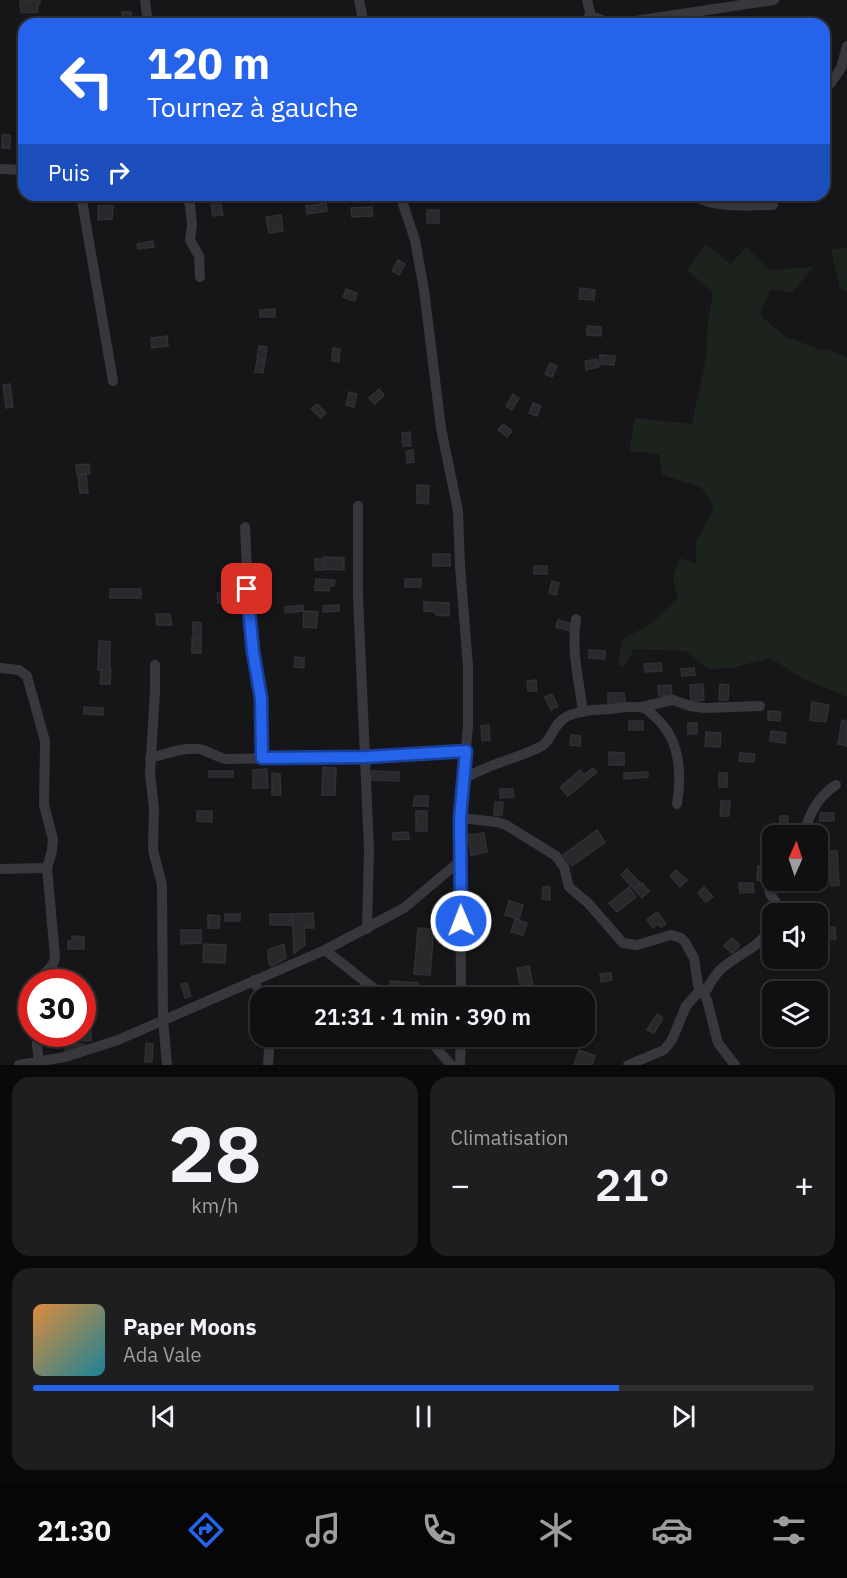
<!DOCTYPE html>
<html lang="fr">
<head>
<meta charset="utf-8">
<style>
	body { margin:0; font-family:"IBM Plex Sans",sans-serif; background:#1e1e20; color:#f1f3f6; height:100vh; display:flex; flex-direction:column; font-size:22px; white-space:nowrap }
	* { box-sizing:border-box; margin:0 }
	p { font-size:20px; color:#9c9d9f }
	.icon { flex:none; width:33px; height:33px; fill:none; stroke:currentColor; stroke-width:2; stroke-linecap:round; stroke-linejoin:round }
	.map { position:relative; height:1065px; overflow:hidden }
	.side { display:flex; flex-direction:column; gap:12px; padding:12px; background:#09090a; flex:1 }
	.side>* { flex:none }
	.top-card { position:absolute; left:18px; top:18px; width:812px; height:183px; border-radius:18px; box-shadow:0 2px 4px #0004,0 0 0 2px #303032; background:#2563eb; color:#fff; overflow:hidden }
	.needle { width:39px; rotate:3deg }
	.buttons { position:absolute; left:762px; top:825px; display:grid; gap:12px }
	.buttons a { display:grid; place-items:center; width:66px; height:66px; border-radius:12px; background:#101012; box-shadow:0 2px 4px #0004,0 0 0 2px #303032; font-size:30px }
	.speed { position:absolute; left:18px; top:969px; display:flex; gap:12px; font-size:30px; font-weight:700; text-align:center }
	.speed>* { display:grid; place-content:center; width:78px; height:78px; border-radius:50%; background:#101012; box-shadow:0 2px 4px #0004,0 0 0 2px #303032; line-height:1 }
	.speed .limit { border:9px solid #d22; background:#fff; color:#111 }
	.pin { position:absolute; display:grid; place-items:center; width:51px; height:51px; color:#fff; margin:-26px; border-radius:12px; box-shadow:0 3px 9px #0006 }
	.me { position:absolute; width:66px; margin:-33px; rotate:359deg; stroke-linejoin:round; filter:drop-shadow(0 0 4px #0008) }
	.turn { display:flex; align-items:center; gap:21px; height:126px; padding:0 30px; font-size:27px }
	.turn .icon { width:78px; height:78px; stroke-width:2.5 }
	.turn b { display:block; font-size:42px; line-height:51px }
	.then { display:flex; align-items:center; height:57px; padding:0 30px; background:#0003; gap:12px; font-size:22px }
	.big { font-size:45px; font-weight:600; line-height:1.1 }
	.side .card { flex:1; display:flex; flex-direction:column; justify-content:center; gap:9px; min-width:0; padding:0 21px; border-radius:18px; background:#1e1e20 }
	.side .dial { align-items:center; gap:0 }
	.dial b { font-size:78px; line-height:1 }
	.song { display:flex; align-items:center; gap:18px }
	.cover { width:72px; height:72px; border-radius:9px; background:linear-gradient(135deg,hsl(30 70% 55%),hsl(190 70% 35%)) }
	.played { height:6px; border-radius:3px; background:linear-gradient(90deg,#2563eb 75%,#303032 75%) }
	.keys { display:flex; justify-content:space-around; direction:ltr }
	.heat { display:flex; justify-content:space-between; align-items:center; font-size:33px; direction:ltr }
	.side .tiles { flex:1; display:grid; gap:12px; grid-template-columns:1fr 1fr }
	.card:last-child { grid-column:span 2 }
	.trip { position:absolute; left:250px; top:987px; width:345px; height:60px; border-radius:18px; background:#101012; box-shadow:0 2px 4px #0004,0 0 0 2px #303032; font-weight:600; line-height:60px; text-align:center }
	.dock { display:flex; height:96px; justify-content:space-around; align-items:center; background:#060607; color:#9c9d9f }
	.dock .icon { width:42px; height:42px }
	.dock .current { color:#2563eb }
	.dock b { font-size:27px; color:#f1f3f6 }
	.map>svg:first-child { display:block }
	.green { fill:#1c231d }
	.building { fill:#29292c; stroke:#303034; stroke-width:1.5 }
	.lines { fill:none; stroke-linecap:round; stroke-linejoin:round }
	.minor { stroke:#37383d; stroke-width:10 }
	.route-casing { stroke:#184099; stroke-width:15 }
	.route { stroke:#2563eb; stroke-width:10 }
</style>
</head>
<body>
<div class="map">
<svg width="847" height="1065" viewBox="0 0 847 1065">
	<rect width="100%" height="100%" fill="#161618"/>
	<path class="green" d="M705 244 731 264 746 247 769 270 813 267 793 292 770 290 760 315 784 336 818 349 830 350 847 357V697L802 678 770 658 731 668 708 669 685 651 634 649 625 666H618L622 640 652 623 678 598 673 579 679 558 696 563V542L714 507 701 487 662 475 659 454 629 451 635 418 692 424 706 357 708 321 713 292 687 270Z
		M847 247V292L840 289 831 250Z"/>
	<path class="building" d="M20 0H40V4H38V12L21 13Z
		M122 12H131L132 24H122Z
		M2 135H10V148H2Z
		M219 197 223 215 213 216 210 198Z
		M326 203 327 211 307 214 306 206Z
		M98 206H113L112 219 98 220Z
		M372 207 373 216 352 217 351 208Z
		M427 210H439V223H427Z
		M281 215 283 231 269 233 266 217Z
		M153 241 154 247 138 249 137 244Z
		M398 260 405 264 399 275 392 271Z
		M580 288 595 290 594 300 579 299Z
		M346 289 357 293 355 301 343 297Z
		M275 309V317H260V310Z
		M587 326 601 327V336L587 335Z
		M167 336 168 346 152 348 151 338Z
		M259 346 267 347 265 360 257 358Z
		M333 348 340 349 339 362 332 361Z
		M600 355 615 356 614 365 600 364Z
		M597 359 599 367 586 370 585 361Z
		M257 360 265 361 263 373 255 372Z
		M550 363 557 366 552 377 545 374Z
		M10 384 13 407 6 408 3 385Z
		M379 389 384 395 375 404 369 398Z
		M349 392 357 394 354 407 346 405Z
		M513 394 519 398 512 410 506 406Z
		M533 403 541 406 537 416 529 413Z
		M317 404 326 413 321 418 311 409Z
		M503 424 512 431 507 437 498 430Z
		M410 432 411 446H403L402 433Z
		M413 450 414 462 407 463 406 451Z
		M89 464 90 474 77 475 76 465Z
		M86 474 88 493H80L78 475Z
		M417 485 429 486 428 504 417 503Z
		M433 554H450V566H433Z
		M324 557 344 558V570L325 569Z
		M315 559H324V570H315Z
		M534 566H547V574H534Z
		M316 579 335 580 334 586H330L329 591 315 590Z
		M405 579H421V587H405Z
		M552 581 559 583 556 595 549 593Z
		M110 589H141V598H110Z
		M217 593H242V603H218Z
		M424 602 449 603V616L436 615V612L424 611Z
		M303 605V611L285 613V607Z
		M339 605V611L323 612V606Z
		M304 611 318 612 316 628 303 627Z
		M156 614H170L172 625H157Z
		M558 620 573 624 571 631 556 627Z
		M193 622 201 623V638H193Z
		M192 638H201V653H192Z
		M99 641 110 642V670H98Z
		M589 650 605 651V659L589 658Z
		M295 657 304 658V668L294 667Z
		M661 663 662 671 645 672 644 664Z
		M694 668 695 675 682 676 681 669Z
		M101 670H111L110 684H100Z
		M536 680 537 691H528L527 681Z
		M703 684 704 700 691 701 690 685Z
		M720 684 729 685 728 700H719Z
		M671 685 672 696H659L658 686Z
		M608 693H624L625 702 608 703Z
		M552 694 558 706 551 710 545 697Z
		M812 702 829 705 826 722 810 720Z
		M84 707 103 708V715L84 714Z
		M768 711 781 712 780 721 768 720Z
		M842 720 847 721V746L838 744Z
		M629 721H643V730H629Z
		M688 723H697V734H688Z
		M489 725 490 740 482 741 481 726Z
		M771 731 786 733 785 743 770 741Z
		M706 732 721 733 720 747 705 746Z
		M571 735 581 736 580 746 570 745Z
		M609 752 624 753V765H609Z
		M740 753 755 754 754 762 739 761Z
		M323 767 336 768 335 795H322Z
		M593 768 597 772 578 788 570 779 580 770 584 775Z
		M267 769 268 788H253V770Z
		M209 771H233V777H209Z
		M372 771 399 772V781L371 780Z
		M648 772V777L624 779V773Z
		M272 773 280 774 281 795H272Z
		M719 773H727V787H719Z
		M570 779 578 788 568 796 560 787Z
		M500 789H513L514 797 500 798Z
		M415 796H428V806H413Z
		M721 801H730L729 816H720Z
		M495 802H503L502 815H494Z
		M197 811H212V822L197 821Z
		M416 811H427V831H416Z
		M820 813H834V821H820Z
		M780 816H788L787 829H779Z
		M597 830 605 842 572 866 563 855Z
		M408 832 409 839 393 840V833Z
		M484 833 487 852 471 855 468 835Z
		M829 851H837L839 885 831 886Z
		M758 866 770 867V875L763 881 757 880Z
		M627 869 640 883 634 889 621 875Z
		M676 870 687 880 680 887 670 876Z
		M642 883 649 891 642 898 635 890Z
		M739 883H753L754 892 740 893Z
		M543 887H550V900L542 899Z
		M629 887 636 897 617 912 609 903Z
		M704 887 713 897 706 902 698 893Z
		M509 901 523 905 519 919 505 915Z
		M657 912 666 924 661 927 658 924 653 928 647 920Z
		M313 913 314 928H304L305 945 294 953 292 914Z
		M225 914H240V921H225Z
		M270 914H292V925H270Z
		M208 915 220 916 219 928H208Z
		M515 919 527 923 523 935 511 932Z
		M835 927 836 939 825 940 824 928Z
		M418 928 434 929 430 975 414 974Z
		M181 930H201V943L181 944Z
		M72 936 84 937V949H68V941H72Z
		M732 938 740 945 732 953 724 946Z
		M204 944 226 945 225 963 203 962Z
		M284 944 286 958 272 966 269 964 268 950Z
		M529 966 534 990 522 993 517 968Z
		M611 973 612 980 601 982 600 974Z
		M390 981 418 983 417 992 390 990Z
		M187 983 191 996 185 998 181 984Z
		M657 1014 663 1018 654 1033 647 1030Z
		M82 1031H91V1041L70 1040V1034H82Z
		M146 1043 153 1044 152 1062H145Z
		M65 1044H84L85 1046 65 1052Z
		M579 1050 595 1056 592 1065H574Z"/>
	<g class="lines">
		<path class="minor" d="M145 0 148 24
			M359 0 364 24
			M587 0 591 16
			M580 24 591 16 612 24
			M615 24 774 0
			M824 49V48
			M831 83 841 68 847 46
			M0 169 24 170
			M81 195 113 381
			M185 195 190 205 192 225 190 240 199 256 200 277
			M400 195 415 240 424 290 441 428 458 511 460 566 468 666V725L460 818 461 998
			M692 195C716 209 745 205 773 205
			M358 506V596L369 850 367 929
			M245 527 249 611 261 698 262 757
			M576 619C571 654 579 678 583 712
			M155 665V691L150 773 154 809 153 850 162 885 163 1019 167 1065
			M0 668 19 670 27 676 45 741 44 805 53 839 52 851 47 868 55 956C55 968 43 971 39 982
			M641 707 673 700 690 706 705 708 760 706
			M150 758C164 755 188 745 203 750 211 753 217 757 226 759L365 757 466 751
			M464 779C489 763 514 760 540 747 551 742 553 724 566 717 580 710 596 710 611 709 621 708 633 705 643 708 648 709 651 713 654 716 680 738 682 773 677 804
			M460 818 497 822 506 825 556 856 564 867 569 887 588 903 623 943 637 945 671 935 681 938 685 942 694 958 698 985 707 1000 718 1043 735 1065
			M803 836C809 815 817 797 836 785
			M0 869 47 868
			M774 880 769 888 770 894 777 904 775 914
			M325 950 386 998
			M254 980 262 998
			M704 994C709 986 713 977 720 970 738 953 763 948 772 923
			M36 1034 39 1065
			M426 1036 451 1065
			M19 1065 65 1057 118 1040 325 950 404 908 460 861
			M268 1065 270 1036
			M460 1065 461 1036
			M628 1065 664 1050 672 1040 686 1006 700 990"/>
	</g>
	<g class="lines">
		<defs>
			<path id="route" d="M247 589 253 652 261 698 262 758 365 757 466 751 460 818 461 921"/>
		</defs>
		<use href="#route" class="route-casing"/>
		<use href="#route" class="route"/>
	</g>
</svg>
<div class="buttons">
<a><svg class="needle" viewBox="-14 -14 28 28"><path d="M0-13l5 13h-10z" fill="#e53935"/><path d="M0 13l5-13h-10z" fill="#9c9d9f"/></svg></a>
<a><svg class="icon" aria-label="sound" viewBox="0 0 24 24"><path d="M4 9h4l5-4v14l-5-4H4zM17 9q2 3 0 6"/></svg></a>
<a><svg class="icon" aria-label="layers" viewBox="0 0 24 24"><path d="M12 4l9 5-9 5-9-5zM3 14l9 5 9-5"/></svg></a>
</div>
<div class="speed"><div class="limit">30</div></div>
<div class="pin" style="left:247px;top:589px;background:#d93025"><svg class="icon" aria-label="arrive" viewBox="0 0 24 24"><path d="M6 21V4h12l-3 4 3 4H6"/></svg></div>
<svg class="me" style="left:461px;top:921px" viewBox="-20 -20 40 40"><circle r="17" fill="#2563eb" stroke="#fff" stroke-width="3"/><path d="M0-11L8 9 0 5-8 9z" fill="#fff"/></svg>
<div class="trip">21:31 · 1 min · 390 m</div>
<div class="top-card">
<div class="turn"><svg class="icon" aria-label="left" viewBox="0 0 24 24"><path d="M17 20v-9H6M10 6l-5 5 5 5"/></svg><div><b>120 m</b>Tournez à gauche</div></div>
<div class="then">Puis<svg class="icon" aria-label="right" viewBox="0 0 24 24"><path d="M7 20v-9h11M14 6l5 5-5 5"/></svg></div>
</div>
</div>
<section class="side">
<div class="tiles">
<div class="card dial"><b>28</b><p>km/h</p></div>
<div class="card"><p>Climatisation</p>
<div class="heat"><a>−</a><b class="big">21°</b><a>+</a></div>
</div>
<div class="card">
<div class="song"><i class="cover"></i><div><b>Paper Moons</b><p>Ada Vale</p></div></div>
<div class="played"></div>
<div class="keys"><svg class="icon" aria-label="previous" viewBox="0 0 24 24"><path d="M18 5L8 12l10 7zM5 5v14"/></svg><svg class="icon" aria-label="pause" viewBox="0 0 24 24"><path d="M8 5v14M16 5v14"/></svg><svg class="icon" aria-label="next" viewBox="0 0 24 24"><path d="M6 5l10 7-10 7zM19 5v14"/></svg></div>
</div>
</div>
</section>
<nav class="dock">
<b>21:30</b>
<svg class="icon current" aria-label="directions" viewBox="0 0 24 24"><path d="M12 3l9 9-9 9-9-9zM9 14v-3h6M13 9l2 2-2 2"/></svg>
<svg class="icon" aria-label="music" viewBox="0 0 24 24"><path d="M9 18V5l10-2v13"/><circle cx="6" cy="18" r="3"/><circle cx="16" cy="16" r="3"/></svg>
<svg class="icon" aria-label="phone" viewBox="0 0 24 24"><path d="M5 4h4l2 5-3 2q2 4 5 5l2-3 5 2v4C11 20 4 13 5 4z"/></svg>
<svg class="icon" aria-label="climate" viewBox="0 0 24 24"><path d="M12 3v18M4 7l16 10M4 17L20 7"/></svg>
<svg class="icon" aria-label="car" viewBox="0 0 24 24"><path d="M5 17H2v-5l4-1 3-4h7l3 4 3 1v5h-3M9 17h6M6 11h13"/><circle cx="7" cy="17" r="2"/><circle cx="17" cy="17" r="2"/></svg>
<svg class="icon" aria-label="filters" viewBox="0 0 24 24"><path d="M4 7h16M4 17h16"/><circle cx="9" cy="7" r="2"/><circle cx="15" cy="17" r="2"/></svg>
</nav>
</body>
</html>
